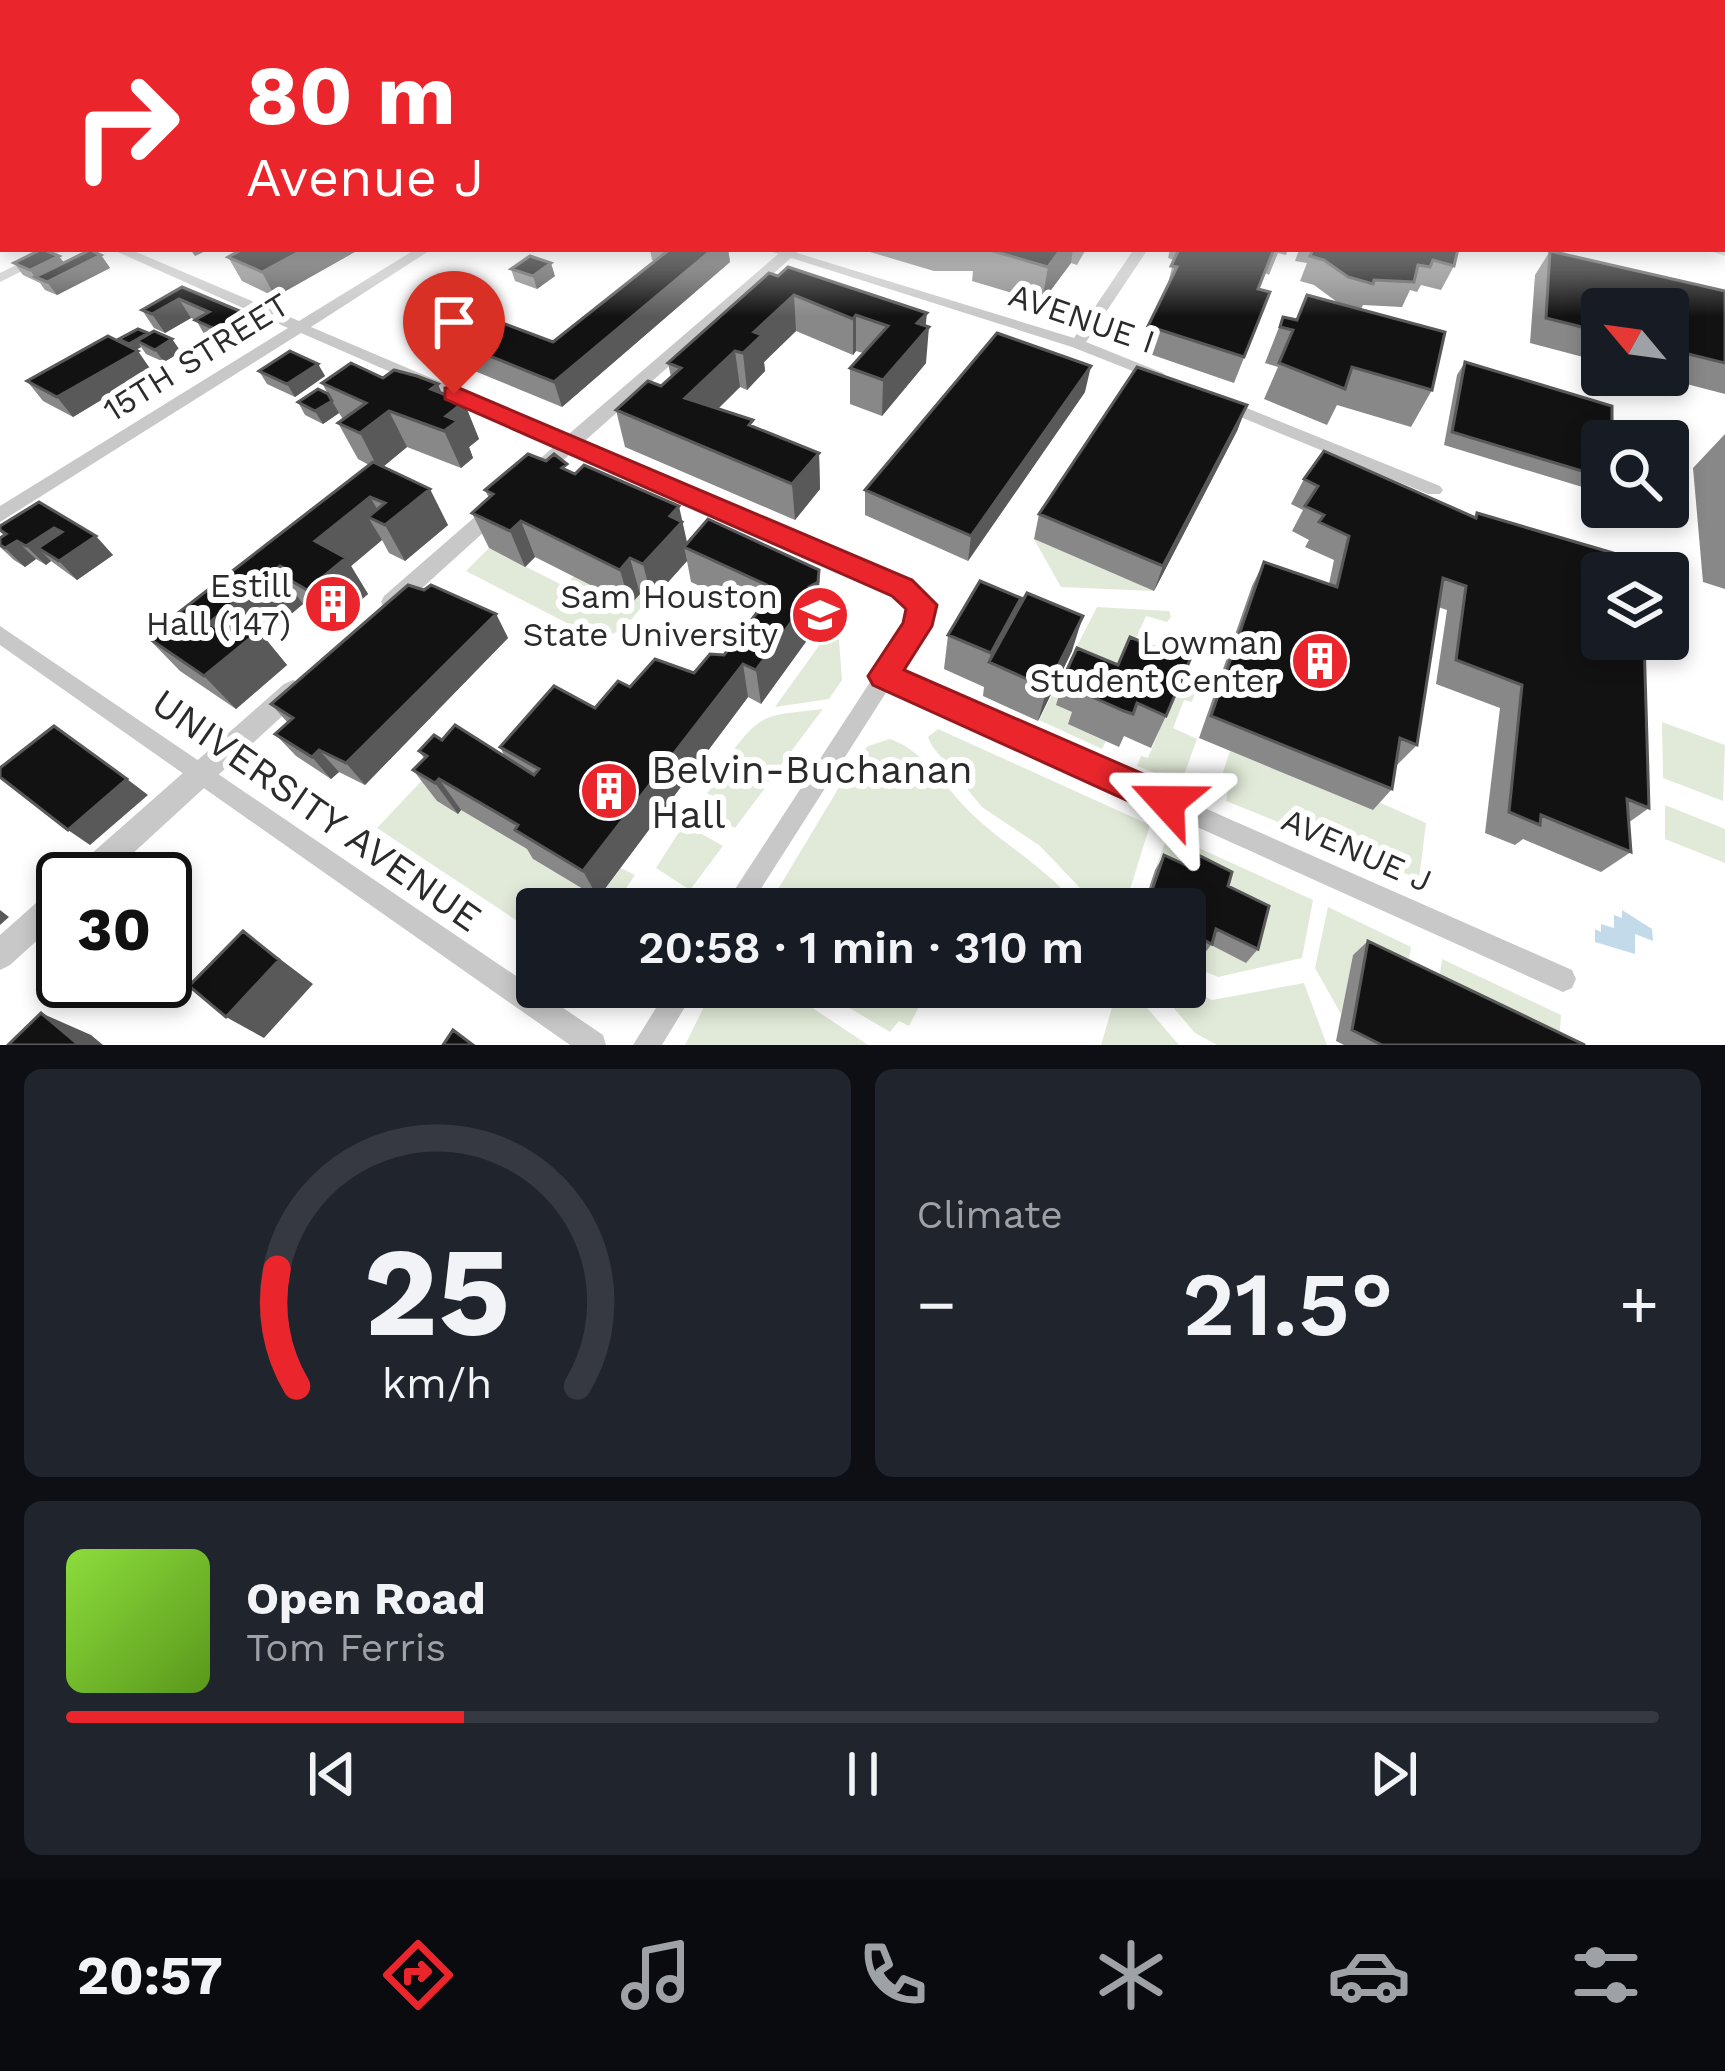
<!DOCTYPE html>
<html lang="en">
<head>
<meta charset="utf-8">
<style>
	body { margin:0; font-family:"Work Sans",sans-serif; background:#20242c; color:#f1f3f6; height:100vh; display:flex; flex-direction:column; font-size:45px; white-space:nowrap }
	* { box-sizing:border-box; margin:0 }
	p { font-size:39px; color:#9ea1a6 }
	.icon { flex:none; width:66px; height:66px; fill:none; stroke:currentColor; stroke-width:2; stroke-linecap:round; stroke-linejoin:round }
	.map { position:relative; height:1045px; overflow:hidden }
	.sheet { display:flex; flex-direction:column; gap:24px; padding:24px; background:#0d0f14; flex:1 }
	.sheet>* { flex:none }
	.hud { position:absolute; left:0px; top:0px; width:1725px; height:252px; box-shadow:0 6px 18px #0003; background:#ea262c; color:#fff; overflow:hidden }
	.needle { width:78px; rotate:299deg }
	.tools { position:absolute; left:1581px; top:288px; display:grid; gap:24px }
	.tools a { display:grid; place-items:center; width:108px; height:108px; border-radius:12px; background:#171b24; box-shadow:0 6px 18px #0003; font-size:60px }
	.speed { position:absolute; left:36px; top:852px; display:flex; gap:24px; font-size:60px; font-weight:700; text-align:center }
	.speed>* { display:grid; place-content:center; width:156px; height:156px; border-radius:50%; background:#171b24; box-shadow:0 6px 18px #0003; line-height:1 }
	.speed .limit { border:6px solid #111; border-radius:18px; background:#fff; color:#111 }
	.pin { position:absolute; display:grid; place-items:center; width:102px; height:102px; color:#fff; margin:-123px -51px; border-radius:50% 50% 50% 0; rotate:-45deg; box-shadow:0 0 12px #0007 }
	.pin .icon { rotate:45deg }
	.me { position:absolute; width:132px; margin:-66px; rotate:294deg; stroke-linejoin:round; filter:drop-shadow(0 0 9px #0008) }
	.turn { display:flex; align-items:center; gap:42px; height:252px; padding:0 48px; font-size:54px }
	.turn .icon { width:156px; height:156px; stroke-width:2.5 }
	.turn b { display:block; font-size:84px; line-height:102px }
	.big { font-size:90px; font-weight:600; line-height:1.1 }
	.sheet .tile { flex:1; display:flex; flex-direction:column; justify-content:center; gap:18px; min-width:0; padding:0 42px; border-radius:18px; background:#20242c }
	.sheet .dial { align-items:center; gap:0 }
	.dial svg { height:312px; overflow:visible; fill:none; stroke:#363941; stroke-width:7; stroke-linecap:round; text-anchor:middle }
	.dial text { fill:#f1f3f6; stroke:none }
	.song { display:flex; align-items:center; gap:36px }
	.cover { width:144px; height:144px; border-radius:18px; background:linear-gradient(135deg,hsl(90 70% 55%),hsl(90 70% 35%)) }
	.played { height:12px; border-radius:6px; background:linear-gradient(90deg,#ea262c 25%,#363941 25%) }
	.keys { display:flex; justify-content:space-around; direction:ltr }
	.heat { display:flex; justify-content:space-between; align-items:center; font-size:66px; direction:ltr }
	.sheet .tiles { flex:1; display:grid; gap:24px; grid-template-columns:1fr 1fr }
	.tile:last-child { grid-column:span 2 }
	.trip { position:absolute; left:516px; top:888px; width:690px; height:120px; border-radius:12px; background:#171b24; box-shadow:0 6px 18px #0003; font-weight:600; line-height:120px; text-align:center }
	.tab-bar { display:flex; height:192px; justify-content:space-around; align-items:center; background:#090b0e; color:#9ea1a6 }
	.tab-bar .icon { width:84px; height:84px }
	.tab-bar .selected { color:#ea262c }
	.tab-bar b { font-size:54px; color:#f1f3f6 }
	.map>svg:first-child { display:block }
	.green { fill:#e1ead8 }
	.water { fill:#c3daeb }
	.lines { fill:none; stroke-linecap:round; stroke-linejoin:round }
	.minor { fill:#c8c8c8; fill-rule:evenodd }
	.tertiary { fill:#c8c8c8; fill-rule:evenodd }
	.wall { fill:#888 }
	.shaded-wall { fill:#595959 }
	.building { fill:#121212; stroke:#595959; stroke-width:3 }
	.route { fill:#ea262c; stroke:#98191d; stroke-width:3 }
	.labels { text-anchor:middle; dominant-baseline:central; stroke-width:12; stroke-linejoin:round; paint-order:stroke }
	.street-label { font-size:33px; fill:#2b2b2b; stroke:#fff }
	.poi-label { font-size:33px; fill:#2b2b2b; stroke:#fff; text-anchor:end }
	.near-poi-label { font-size:39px; fill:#2b2b2b; stroke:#fff; text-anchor:start }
	.near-street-label { font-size:39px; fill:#2b2b2b; stroke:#fff }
</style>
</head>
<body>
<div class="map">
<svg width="1725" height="1045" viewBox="0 0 1725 1045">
	<rect width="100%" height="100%" fill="#fff"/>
	<path class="green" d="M1034 539 1154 591 1061 587Z
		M489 548 564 586 574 576 649 598C633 616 621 639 594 637L466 571Z
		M1097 607 1169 611 1171 617 1167 622 1146 616 1132 648 1144 654 1073 713 1106 741 1102 749 1039 720Z
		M828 633 839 640 842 680 829 699 775 707Z
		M1181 677 1198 684 1192 702 1184 700 1173 728 1197 739 1181 783 1137 766 1141 756 1148 758Z
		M823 709 768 782 726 760C762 711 764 716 823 709Z
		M1662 722 1725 745 1723 801 1663 778Z
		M938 729 1150 825 1124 909H1100L1040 846 982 807 932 746 928 737Z
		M890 739C928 753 944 788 973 815 1010 850 1047 867 1079 909H766L856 759 868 746Z
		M1230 751 1372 809 1374 800 1426 823 1419 879 1226 801 1231 775 1223 772Z
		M447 754 438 802 457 813 461 810 537 855 534 860 598 898 621 868 635 875 612 909H537V934L377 828Z
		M726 767 765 788 735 828 697 808Z
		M1665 805 1725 829V863L1665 839Z
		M684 824 723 846 690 890 656 868Z
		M1168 834 1313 900 1302 958 1218 977 1185 963V949L1205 942 1245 962 1155 870Z
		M1328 907 1411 947 1405 980 1353 955 1341 1014 1315 968Z
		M1442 959 1561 1015 1559 1045 1437 996Z
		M1304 983 1327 1045H1217L1195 1033 1156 987 1185 986 1212 1000Z
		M714 987 722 991 726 987H781L868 1045H685Z
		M814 987H929L909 1026 899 1021 890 1032Z
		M1118 987H1129L1179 1045H1101Z"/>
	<path class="water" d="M1622 910 1652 929 1653 941 1635 934V954L1595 942V929L1601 932V924L1614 928V915L1622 918Z"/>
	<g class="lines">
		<path class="minor" d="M0 192 3 193V201L0 200Z
			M1725 248V256L1705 249Z
			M49 249H66L0 282V273Z
			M111 249H129L299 321 416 249H432L311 327 885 571 929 599 932 605 927 626 898 673 1572 970 1576 979 1572 988 1563 992 1554 988 889 688 748 909H722L908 624 912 608 871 581 301 333 0 522V506L288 328Z
			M763 249H784L1074 338 1134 249H1148L1086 342 1163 373 1166 376 1158 381 1153 379 1072 347Z
			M1222 398 1440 486 1443 490 1440 494H1428L1216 407 1214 403 1216 399Z
			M0 626 603 1035 606 1045H570L0 645Z
			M669 987H697L662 1045H633Z"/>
		<path class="tertiary" d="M784 249H801L542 479H528L525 474 528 469Z
			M499 499 509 507 506 512 400 608 392 611 384 608 381 602 384 596 492 502Z
			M293 680 302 684 305 691 302 698 105 879H70L74 869 284 684Z
			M63 884V917L10 965 0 970V935L53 888Z"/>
	</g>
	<path class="wall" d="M360 249 275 297 242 281 228 257Z
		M650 249H728L730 262 562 407 455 363 445 338 553 342 655 261 652 260Z
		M860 249H1086L1077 265 1071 263 1042 302 972 281 973 271H934Z
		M1170 249H1288L1286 255 1278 253 1269 275 1265 273 1259 289 1270 292 1234 383 1141 351 1148 326 1166 291 1174 260 1168 258Z
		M1294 249H1458L1454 266 1441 290 1421 285 1417 292 1410 290 1402 307 1363 305 1361 309 1337 302 1314 285 1300 281 1307 263 1295 261 1299 250Z
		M1550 251 1725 291V394L1652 375H1668V309H1602V362L1530 343 1535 275Z
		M101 255 110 268 57 295 45 290 40 283 23 275 14 263H64Z
		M511 269 555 276 537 289 515 281Z
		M769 273 926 326V363L882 416 850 404V368L863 353 856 351 853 355 796 331 764 362 765 371 747 390 740 387 718 409 754 427 819 453 820 489 795 520 625 447 616 410 661 386 671 377 668 363Z
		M182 287 247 314 258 333 232 350 207 339 196 320 191 318 165 333 154 328 142 310Z
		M1283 317 1432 390 1411 427 1337 405 1327 425 1264 399 1278 367 1265 363Z
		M149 334 172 339 181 352 164 362 146 354 141 347 136 350 151 370 73 417 43 401 27 381 122 343 119 339Z
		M1465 362 1602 441V493L1444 445 1457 375Z
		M318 364 325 376 295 397 267 384 259 371Z
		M383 378 441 393 464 402 479 439 469 447 473 458 461 468 407 447 383 467 448 525 405 561 389 553 382 540 351 566 368 594 332 625 309 611 303 604 264 637 287 665 236 709 180 671 147 637 369 465 358 459 338 423 343 419 339 413 323 424 305 415 298 402 328 394 322 383Z
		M1085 392 968 561 865 515V490Z
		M1247 405 1237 431 1154 591 1034 539 1039 514Z
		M1725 434V589L1703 582 1693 468Z
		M569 471 687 543 821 606 820 617 812 622 813 632 761 704 748 697 598 898 533 859 527 849 461 810 458 814 437 801 413 770 424 758 419 751 442 740 505 757 500 747 595 708 630 687 694 673 724 655 757 613 691 582 687 561 652 600 640 594 630 605 535 557 525 567 489 548 472 513 489 498 485 490Z
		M1304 479 1474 517 1477 513 1602 573 1649 808 1628 823 1631 852 1601 872 1523 839 1515 845 1485 833 1500 708 1436 684 1447 610 1438 607 1417 745 1396 766 1392 789 1373 810 1199 738 1252 586 1264 562 1329 584 1334 560 1305 547 1309 540 1292 531 1303 510 1291 504Z
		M39 502 113 555 77 580 51 561 46 565 36 559 25 567 14 560 0 547V538L4 535 0 531Z
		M496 614 508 638 365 785 339 772 331 779 296 756 275 734 288 723 271 704Z
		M948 635 1072 651 1038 721 983 696 984 687 944 669Z
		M1066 672 1166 716 1151 748 1124 736 1119 747 1068 724 1072 712 1056 705Z
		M1164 855 1190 867 1198 855 1228 886 1258 949 1246 963 1211 945 1201 958 1185 949V909H1142L1155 870Z
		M1368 941 1585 1045H1344L1336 1041 1353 955Z"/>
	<path class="shaded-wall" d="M190 249H210L195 256Z
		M305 249H360L275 297 262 272Z
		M713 249H728L730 262 562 407 554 382Z
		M1061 249H1073L1071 263 1042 302 1048 267Z
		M101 255 110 268 57 295 47 282Z
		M59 256 68 268 35 277 39 283 30 270Z
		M551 263 555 276 537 289 533 276Z
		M794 295 796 331 764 362 765 371 747 390 743 353 754 332Z
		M179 299 191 318 165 333 152 314Z
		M927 313 925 331 929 327 926 363 882 416 883 380 917 323Z
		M247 314 258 333 232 350 220 331Z
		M856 315V351L853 355V319Z
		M148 333 137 341 141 347 134 351 129 344Z
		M172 339 181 352 164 362 155 350Z
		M138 351 151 370 73 417 57 397Z
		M735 351 740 387 692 434 685 398Z
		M318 364 325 376 295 397 287 384Z
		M1091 366 1085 392 968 561 971 536Z
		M438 384 450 413 464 402 479 439 469 447 473 458 461 468 444 431 431 389Z
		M332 401 339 413 323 424 315 411Z
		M1247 405 1237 431 1154 591 1163 566Z
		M389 411 407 447 379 470 360 433Z
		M819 453 820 489 795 520 792 484Z
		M430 489 448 525 405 561 385 525 368 517 382 540 351 566 368 594 332 625 307 590 315 541 370 497 386 524Z
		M679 506 687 542 684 547 687 561 652 600 643 564 670 516Z
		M521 521 535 557 525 567 510 531Z
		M54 528 73 547 38 548 51 561 46 565 26 546Z
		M96 536 113 555 77 580 59 561Z
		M17 541 36 559 25 567 5 548Z
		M630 558 640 594 630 605 620 570Z
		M280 566 290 580 283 576 303 604 264 637 287 665 236 709 204 676 209 623Z
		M819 570 820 617 812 622 813 632 761 704 756 670Z
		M1021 598 1014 633 989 662 991 653Z
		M496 614 508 638 365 785 346 763Z
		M1083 616 1072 651 1038 721 1047 688Z
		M743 664 748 697 598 898 583 871Z
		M319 750 339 772 331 779 312 757Z
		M127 779 148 795 90 845 68 830Z
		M439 779 461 810 458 814 435 783Z
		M0 910 9 917 0 925Z
		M243 931 313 984 264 1038 226 1017Z
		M41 1013 91 1035 103 1045H79Z"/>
	<path class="building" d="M42 249 59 256 30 270 14 263Z
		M243 249H305L262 272 228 257Z
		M670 249H713L554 382 445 338 478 314 553 342Z
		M986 249H1061L1048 267Z
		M1179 249H1274L1258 289 1270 292 1244 357 1148 326 1177 267 1171 266Z
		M1313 249H1458L1454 266 1433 260 1430 267 1418 265 1414 282 1374 280 1373 284 1348 277 1324 260 1310 256Z
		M90 250 101 255 47 282 35 277Z
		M1550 251 1725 291V363L1668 349V309H1602V332L1546 318Z
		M530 256 551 263 533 276 511 269Z
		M788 267 927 313 917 323 929 327 883 380 850 368 888 326 856 315 853 319 794 295 754 332 762 335 743 353 735 351 685 398 753 420 749 425 819 453 792 484 616 410 648 381 661 386 681 368 668 363 769 273 778 276Z
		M182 287 247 314 220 331 195 320 209 312 179 299 152 314 142 310Z
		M1307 295 1445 332 1432 390 1352 367 1345 389 1279 363 1293 330 1280 327 1283 317 1297 320Z
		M138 329 148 333 129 344 119 339Z
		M154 331 172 339 155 350 137 341Z
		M997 333 1091 366 971 536 865 490Z
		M108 336 138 351 57 397 27 381Z
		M290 351 318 364 287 384 259 371Z
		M1465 362 1612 406V441H1602V477L1452 432Z
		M351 363 383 378 394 370 417 376 438 384 431 389 464 402 446 416 458 421 444 431 389 411 360 433 338 423 366 403 322 383Z
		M1137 367 1247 405 1163 566 1039 514Z
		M318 389 328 394 332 401 315 411 298 402Z
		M1324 451 1476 518 1477 513 1613 553 1614 573H1602V639H1644L1649 808 1627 799 1631 852 1541 815 1540 825 1509 812 1522 685 1456 660 1466 586 1443 578 1417 745 1400 738 1392 789 1211 716 1264 562 1337 587 1349 536 1319 522 1324 515 1305 506 1318 486 1304 479Z
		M528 454 546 461 554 454 567 464 562 468 575 474 584 465 679 506 670 516 682 522 643 564 630 558 620 570 521 521 510 531 472 513 493 494 485 490Z
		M373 462 430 489 385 525 368 517 385 503 370 497 315 541 346 558 307 590 283 576 290 571 280 566 209 623 224 633 240 619 259 631 204 676 147 637Z
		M39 502 96 536 59 561 38 548 62 532 54 528 26 546 17 541 5 548 0 545V538L6 534 0 530V526Z
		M708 519 819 570 818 582 809 587 810 597 756 670 743 664 583 871 515 830 518 825 439 779 435 783 413 770 427 756 419 751 434 735 442 740 455 725 534 775 539 769 500 747 554 686 595 708 618 681 630 687 655 659 694 673 710 654 724 655 770 596 767 585 684 547Z
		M980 581 1021 598 991 653 948 635Z
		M408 585 424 590 431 585 496 614 346 763 319 750 312 757 275 734 293 718 271 704Z
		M1027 593 1083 616 1047 688 989 662Z
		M1164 636 1195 648 1166 716 1137 703 1133 714 1124 711 1079 691 1084 680 1066 672 1077 648 1118 665 1130 637 1159 649Z
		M54 726 127 779 68 830 0 777V768Z
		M1164 855 1194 869 1198 855 1232 872 1228 886 1269 906 1258 949 1216 929 1212 944 1185 931V909H1177L1150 896Z
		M243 931 279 960 226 1017 189 986Z
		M1368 941 1585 1045H1382L1352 1030Z
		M41 1013 79 1045H8Z
		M453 1030 473 1045H443Z"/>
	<linearGradient id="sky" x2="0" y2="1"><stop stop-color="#99c3e9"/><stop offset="0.54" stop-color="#fff"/><stop offset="1" stop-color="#fff" stop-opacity="0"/></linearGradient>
	<rect width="1725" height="317" fill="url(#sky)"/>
	<path class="route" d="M454 386 912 580 937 605 932 626 904 670 1180 790 1185 802 1180 813 1167 818 1155 813 873 685 868 676 903 623 906 609 892 596 445 399V388Z"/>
	<defs>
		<symbol id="building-disc" viewBox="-11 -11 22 22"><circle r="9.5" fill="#ea262c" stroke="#fff"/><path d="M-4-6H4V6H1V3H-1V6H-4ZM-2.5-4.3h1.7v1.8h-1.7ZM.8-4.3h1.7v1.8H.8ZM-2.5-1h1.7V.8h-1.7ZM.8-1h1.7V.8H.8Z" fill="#fff"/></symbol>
		<symbol id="university-disc" viewBox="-11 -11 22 22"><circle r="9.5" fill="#ea262c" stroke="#fff"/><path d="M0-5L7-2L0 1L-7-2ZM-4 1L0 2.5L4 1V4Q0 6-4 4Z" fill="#fff"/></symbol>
	</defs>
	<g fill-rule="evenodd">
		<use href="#building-disc" x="300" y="571" width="66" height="66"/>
		<use href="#university-disc" x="787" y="582" width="66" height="66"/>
		<use href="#building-disc" x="1287" y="628" width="66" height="66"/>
		<use href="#building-disc" x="576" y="758" width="66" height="66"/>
	</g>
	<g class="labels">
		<g class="street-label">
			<text transform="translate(1082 318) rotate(19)">AVENUE I</text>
			<text transform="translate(196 357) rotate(-32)">15TH STREET</text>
			<text transform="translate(1357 850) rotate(24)">AVENUE J</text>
		</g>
		<g class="poi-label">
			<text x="291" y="585">Estill<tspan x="291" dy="38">Hall (147)</tspan></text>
			<text x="778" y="596">Sam Houston<tspan x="778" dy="38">State University</tspan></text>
			<text x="1278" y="642">Lowman<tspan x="1278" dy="38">Student Center</tspan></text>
		</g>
		<g class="near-poi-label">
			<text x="651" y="769">Belvin-Buchanan<tspan x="651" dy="45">Hall</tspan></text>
		</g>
		<g class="near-street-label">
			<text transform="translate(317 810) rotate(35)">UNIVERSITY AVENUE</text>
		</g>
	</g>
</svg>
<div class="tools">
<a><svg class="needle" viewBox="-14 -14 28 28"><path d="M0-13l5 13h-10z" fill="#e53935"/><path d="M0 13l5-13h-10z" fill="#9ea1a6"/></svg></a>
<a><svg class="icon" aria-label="search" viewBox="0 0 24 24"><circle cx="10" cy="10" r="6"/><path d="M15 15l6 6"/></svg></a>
<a><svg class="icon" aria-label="layers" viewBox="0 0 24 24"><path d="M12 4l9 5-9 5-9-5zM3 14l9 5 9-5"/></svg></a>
</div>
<div class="speed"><div class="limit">30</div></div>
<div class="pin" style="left:454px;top:394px;background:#d93025"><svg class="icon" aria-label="arrive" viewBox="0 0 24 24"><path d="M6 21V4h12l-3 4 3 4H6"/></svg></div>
<svg class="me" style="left:1167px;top:802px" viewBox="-20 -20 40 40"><path d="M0-17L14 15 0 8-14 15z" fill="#ea262c" stroke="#fff" stroke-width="4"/></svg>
<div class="trip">20:58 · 1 min · 310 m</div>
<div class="hud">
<div class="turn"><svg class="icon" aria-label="right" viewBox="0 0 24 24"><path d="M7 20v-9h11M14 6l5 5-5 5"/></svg><div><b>80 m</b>Avenue J</div></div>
</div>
</div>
<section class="sheet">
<div class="tiles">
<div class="tile dial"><svg viewBox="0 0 100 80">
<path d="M14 69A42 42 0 1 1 86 69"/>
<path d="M14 69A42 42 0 0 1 9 39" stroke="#ea262c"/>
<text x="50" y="56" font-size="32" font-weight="700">25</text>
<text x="50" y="72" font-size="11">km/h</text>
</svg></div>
<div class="tile"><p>Climate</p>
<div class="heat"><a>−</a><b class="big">21.5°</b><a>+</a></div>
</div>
<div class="tile">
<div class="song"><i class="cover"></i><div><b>Open Road</b><p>Tom Ferris</p></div></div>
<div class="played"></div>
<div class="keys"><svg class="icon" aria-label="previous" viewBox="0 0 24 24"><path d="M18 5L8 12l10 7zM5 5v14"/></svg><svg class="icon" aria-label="pause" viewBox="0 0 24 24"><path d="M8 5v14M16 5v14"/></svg><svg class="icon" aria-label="next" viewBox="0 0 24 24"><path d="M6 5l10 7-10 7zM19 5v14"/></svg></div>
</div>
</div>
</section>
<nav class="tab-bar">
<b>20:57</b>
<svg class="icon selected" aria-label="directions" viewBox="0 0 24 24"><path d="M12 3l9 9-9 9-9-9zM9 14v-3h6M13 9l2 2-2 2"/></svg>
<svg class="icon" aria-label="music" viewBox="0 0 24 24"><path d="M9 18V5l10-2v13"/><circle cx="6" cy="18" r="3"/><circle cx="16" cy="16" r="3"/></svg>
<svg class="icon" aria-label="phone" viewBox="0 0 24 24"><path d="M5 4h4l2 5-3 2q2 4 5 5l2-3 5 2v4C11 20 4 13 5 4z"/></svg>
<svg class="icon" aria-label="climate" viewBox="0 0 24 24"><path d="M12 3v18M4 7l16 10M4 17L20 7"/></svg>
<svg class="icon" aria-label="car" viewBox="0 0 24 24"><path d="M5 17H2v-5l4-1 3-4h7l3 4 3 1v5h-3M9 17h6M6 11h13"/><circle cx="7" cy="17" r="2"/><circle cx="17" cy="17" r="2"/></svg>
<svg class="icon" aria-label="filters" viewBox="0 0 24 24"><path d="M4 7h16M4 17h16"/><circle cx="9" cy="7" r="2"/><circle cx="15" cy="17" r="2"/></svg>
</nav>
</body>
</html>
